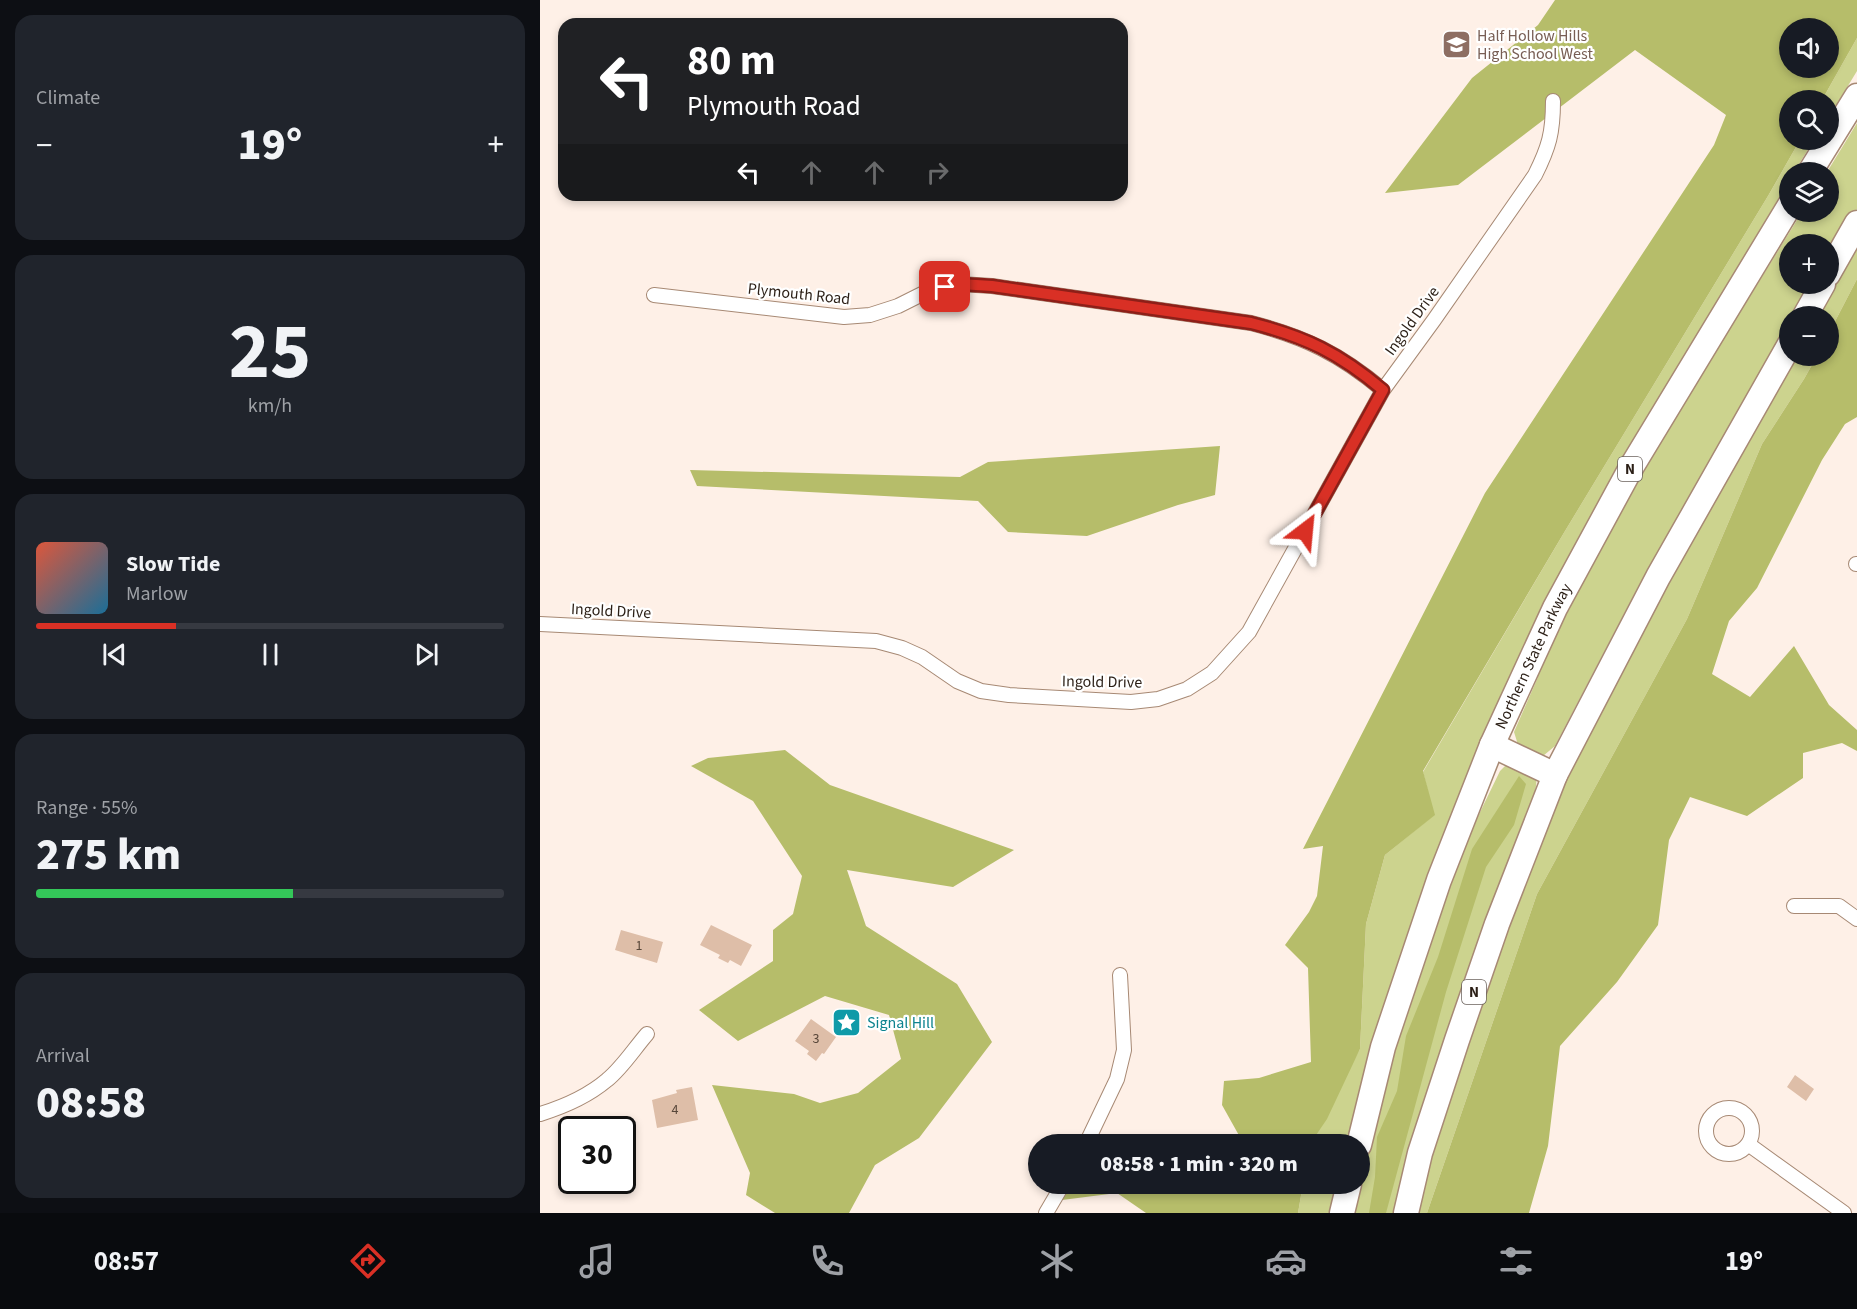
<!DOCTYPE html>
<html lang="en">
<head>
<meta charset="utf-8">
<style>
	body { margin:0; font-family:"Source Sans 3",sans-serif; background:#20242c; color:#f1f3f6; height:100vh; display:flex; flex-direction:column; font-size:22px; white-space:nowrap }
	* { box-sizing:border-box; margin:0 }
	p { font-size:20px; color:#9ea1a6 }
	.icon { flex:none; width:33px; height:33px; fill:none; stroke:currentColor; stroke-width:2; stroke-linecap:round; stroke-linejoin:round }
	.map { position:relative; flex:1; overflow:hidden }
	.sheet { display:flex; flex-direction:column; gap:15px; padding:15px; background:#0d0f14; width:540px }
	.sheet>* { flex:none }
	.hud { position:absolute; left:18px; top:18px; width:570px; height:183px; border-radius:18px; box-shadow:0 3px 9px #0003; background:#202124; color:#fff; overflow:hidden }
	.fabs { position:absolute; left:1239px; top:18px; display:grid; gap:12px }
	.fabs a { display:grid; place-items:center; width:60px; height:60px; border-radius:50%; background:#171b24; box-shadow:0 3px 9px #0003; font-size:30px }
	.speed { position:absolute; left:18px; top:1116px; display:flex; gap:12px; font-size:30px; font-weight:700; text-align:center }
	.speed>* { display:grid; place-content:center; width:78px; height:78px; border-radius:50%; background:#171b24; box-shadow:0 3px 9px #0003; line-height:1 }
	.speed .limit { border:3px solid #111; border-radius:9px; background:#fff; color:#111 }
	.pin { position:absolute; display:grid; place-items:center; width:51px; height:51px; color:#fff; margin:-26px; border-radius:12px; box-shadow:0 3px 9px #0006 }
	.me { position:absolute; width:66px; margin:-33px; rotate:29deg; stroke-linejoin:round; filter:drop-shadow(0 0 4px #0008) }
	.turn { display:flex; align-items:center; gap:21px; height:126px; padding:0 30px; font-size:27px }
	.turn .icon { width:78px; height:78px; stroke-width:2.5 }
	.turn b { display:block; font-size:42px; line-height:51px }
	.lanes { display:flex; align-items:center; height:57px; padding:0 30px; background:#0003; justify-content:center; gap:30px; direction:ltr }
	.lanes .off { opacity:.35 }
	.big { font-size:45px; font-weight:800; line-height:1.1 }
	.sheet .tile { flex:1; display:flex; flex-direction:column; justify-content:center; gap:9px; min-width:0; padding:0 21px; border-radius:18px; background:#20242c }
	.sheet .dial { align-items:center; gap:0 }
	.dial b { font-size:78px; line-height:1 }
	.song { display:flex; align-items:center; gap:18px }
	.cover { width:72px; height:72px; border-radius:9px; background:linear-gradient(135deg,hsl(10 70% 55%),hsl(200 70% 35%)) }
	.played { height:6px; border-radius:3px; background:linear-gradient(90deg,#d93025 30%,#363941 30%) }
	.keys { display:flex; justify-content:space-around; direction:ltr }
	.heat { display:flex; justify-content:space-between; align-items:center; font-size:33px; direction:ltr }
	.charge { height:9px; border-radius:4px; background:linear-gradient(90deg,#34c759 55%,#363941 0) }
	.trip { position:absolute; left:488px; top:1134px; width:342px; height:60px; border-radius:30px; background:#171b24; box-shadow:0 3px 9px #0003; font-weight:800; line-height:60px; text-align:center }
	.menu { display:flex; height:96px; justify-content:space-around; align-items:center; background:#090b0e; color:#9ea1a6 }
	.menu .icon { width:42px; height:42px }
	.menu .active { color:#d93025 }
	.menu b { font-size:27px; color:#f1f3f6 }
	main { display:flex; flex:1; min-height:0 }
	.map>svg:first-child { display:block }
	.green { fill:#ccd38e }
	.forest { fill:#b6bd6a; fill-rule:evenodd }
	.building { fill:#debea8 }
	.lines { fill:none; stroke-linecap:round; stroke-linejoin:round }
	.street-casing { stroke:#a78974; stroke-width:16 }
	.highway-casing { stroke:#a78974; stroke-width:27 }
	.street { stroke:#fff; stroke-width:14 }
	.highway { stroke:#fff; stroke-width:24 }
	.route-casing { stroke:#8d1f18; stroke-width:15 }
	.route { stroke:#d93025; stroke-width:10 }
	.labels { text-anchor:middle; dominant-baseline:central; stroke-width:4.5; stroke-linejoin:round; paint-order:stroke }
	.number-label { font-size:14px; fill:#58473a }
	.shield { fill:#fff; stroke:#6b625c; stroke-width:1.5 }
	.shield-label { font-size:15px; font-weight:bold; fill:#2b1f16 }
	.education-label { font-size:16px; fill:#785e54; stroke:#fff; text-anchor:start }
	.street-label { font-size:16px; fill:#2b1f16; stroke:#fff }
	.culture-label { font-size:16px; fill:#0d838f; stroke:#fff; text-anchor:start }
</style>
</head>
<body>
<main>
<section class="sheet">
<div class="tile"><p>Climate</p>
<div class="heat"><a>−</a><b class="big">19°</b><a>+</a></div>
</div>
<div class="tile dial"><b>25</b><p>km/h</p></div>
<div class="tile">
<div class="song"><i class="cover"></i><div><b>Slow Tide</b><p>Marlow</p></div></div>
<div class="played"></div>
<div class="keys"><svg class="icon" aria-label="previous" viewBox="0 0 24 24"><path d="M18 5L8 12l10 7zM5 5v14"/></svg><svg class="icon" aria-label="pause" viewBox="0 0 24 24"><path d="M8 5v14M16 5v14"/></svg><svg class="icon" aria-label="next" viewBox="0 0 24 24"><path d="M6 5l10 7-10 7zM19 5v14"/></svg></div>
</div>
<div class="tile"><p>Range · 55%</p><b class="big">275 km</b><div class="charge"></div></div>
<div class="tile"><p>Arrival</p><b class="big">08:58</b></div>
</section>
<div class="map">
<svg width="1317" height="1213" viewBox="0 0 1317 1213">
	<rect width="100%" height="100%" fill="#fef0e7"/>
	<path class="green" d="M1317 38V71L1289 117 1288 100H1282Z
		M1317 123V209L1289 261 1288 244H1250V284H1276L1256 316H1250L1249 329 1104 576 1015 746 1003 756 979 748 974 732 998 677 999 657 1083 491 1184 338 1262 212H1288V172H1287Z
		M1260 140H1274L1254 172H1250L1249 181 1114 408 1029 561 808 1144H770L820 1049 826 924 845 855 894 815 883 772 1025 531 1228 196Z
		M1317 248V279L1289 333 1288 316H1278Z
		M1256 356H1277L1264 379 1222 444 1147 619 997 894 887 1213H876L921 1049 1003 826 1109 616Z
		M966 765 996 776C999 797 982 808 985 831L857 1213H813L838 1105 872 984 926 841 960 771Z
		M763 1184H798L790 1213H758Z"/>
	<path class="forest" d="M1015 0H1317V38L1282 100H1250V140H1260L1228 196 1025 531 883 771 895 815 845 855 826 924 820 1049 787 1119 770 1144H699L701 1139 682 1105 684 1081 719 1078 771 1062 768 968 745 945 769 912 777 896 783 846 763 849 945 493 1174 145 1186 115 1095 50 918 185 845 193 932 78 998 25ZM1250 28H1288V68H1250Z
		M1317 279V417L1305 424 1282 460 1217 588 1189 621 1172 674 1210 697 1254 646 1289 705 1317 730V751L1302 743 1263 753V778L1207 816 1150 797 1129 840 1118 925 1077 982 1020 1046 1008 1146 989 1213H887L997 894 1147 619 1222 444 1264 379 1277 356H1288L1289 333Z
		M680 446 675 495 638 505 547 536 468 532 438 501 157 486 150 470 420 477 448 462Z
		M245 750 290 785 474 850 413 887 307 870 326 926 417 984 452 1042 379 1138 335 1165 309 1213H235L206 1195 210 1173 172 1085 254 1094 280 1103 318 1093 361 1059 349 1015 285 996 198 1041 159 1010 233 961V930L253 914 262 876 213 801 151 766 168 758Z
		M979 776 986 784 974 825 946 867 906 992 846 1213H829L835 1177 837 1137 857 1091 866 1036 898 957 932 849Z
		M533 1184H630L643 1187 652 1184H763L758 1213H606L577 1193 522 1200Z"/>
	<path class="building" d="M171 925 212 945 201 966 190 960 188 963 178 958 180 955 160 945Z
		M81 930 123 942 117 963 75 950Z
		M271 1019 296 1037 284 1054 282 1053 276 1061 267 1054 269 1051 255 1041Z
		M1255 1075 1274 1089 1266 1101 1247 1087Z
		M152 1087 158 1120 117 1128 112 1100 137 1093 136 1090Z"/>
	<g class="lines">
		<defs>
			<path id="street" d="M114 295 304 317 330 315 358 306 390 290 420 284 452 286 711 323C765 337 800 354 843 390
				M1316 564H1317
				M0 624 336 641 362 648 382 657 417 681 441 691 469 695 591 702 618 699 647 689 672 673 709 632 843 390 894 320 995 175C1009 147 1013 133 1013 101
				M1254 906H1299L1317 919
				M1166 1131a23 23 0 1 1 46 0a23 23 0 1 1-46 0Z
				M0 1114C23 1107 48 1096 67 1080 82 1068 94 1049 107 1034
				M546 1144 577 1079 584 1050 580 975
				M1208 1144 1304 1213
				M506 1213 523 1184"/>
			<g id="highway">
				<path d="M1270 172 1317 96"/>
				<path d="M1288 274 1317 223"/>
				<path d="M1265 316 1283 284"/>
				<path d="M952 745 1015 775"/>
				<path id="s1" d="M819 1145 843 1047 899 880 952 745 1015 608 1092 466 1250 205"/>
				<path d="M802 1213 809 1184"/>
				<path d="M866 1213 880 1153 917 1040 957 924 1015 775 1118 577 1250 344"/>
			</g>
		</defs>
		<use href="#street" class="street-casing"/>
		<use href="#highway" class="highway-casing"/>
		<use href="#street" class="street"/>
		<use href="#highway" class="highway"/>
	</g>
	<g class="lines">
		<defs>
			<path id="route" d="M405 287 420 284 452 286 711 323C766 337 799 353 843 390L765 531"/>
		</defs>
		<use href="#route" class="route-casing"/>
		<use href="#route" class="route"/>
	</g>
	<defs>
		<symbol id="school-square" viewBox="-11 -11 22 22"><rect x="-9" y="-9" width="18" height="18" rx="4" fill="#8d6e63" stroke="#fff"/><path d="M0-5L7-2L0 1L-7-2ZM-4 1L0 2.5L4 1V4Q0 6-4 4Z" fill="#fff"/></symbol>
		<symbol id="sight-square" viewBox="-11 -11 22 22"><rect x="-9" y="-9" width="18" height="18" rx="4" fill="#0f9aa8" stroke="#fff"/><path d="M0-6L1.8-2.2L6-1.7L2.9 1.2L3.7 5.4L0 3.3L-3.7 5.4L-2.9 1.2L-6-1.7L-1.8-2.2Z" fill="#fff"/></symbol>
	</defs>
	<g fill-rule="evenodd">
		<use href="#school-square" x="900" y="28" width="33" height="33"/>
		<use href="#sight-square" x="290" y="1006" width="33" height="33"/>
	</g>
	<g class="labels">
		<g class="number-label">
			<text x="99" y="946">1</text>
			<text x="276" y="1039">3</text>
			<text x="135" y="1110">4</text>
		</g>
		<g class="shield">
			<rect x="1078" y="457" width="24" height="24" rx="4.5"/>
			<rect x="922" y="980" width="24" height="24" rx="4.5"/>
		</g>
		<g class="shield-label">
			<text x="1090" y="469">N</text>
			<text x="934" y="992">N</text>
		</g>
		<g class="education-label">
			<text x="937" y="36">Half Hollow Hills<tspan x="937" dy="18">High School West</tspan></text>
		</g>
		<g class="street-label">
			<text transform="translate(259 294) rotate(6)">Plymouth Road</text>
			<text transform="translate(872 321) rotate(-54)">Ingold Drive</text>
			<text transform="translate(71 611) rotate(3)">Ingold Drive</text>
			<text stroke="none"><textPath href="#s1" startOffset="520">Northern State Parkway</textPath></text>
			<text transform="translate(562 682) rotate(1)">Ingold Drive</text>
		</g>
		<g class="culture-label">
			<text x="327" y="1023">Signal Hill</text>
		</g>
	</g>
</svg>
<div class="fabs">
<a><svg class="icon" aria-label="sound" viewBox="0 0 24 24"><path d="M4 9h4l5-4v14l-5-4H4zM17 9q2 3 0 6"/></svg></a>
<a><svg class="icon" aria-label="search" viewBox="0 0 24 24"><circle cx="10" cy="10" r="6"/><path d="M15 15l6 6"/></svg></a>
<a><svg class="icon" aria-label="layers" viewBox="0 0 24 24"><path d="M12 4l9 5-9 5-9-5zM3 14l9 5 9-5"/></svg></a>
<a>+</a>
<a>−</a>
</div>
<div class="speed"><div class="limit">30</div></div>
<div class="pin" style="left:405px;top:287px;background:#d93025"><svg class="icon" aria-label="arrive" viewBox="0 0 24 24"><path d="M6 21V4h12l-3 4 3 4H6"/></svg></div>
<svg class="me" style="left:765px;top:531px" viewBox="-20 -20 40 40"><path d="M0-17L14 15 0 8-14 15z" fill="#d93025" stroke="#fff" stroke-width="4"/></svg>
<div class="trip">08:58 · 1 min · 320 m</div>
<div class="hud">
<div class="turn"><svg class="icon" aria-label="left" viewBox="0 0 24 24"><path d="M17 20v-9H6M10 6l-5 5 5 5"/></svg><div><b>80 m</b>Plymouth Road</div></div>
<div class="lanes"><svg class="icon" aria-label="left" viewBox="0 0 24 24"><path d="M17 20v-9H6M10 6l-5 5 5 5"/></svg><svg class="icon off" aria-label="ahead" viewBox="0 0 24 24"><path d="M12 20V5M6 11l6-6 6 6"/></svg><svg class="icon off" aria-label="ahead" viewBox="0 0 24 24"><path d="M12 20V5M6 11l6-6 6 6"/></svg><svg class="icon off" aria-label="right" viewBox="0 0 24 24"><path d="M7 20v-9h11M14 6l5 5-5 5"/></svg></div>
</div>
</div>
</main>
<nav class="menu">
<b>08:57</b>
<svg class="icon active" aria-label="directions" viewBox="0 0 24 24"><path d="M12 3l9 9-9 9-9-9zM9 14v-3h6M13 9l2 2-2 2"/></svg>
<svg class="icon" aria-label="music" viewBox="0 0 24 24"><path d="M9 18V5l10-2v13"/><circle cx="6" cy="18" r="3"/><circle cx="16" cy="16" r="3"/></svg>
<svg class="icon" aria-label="phone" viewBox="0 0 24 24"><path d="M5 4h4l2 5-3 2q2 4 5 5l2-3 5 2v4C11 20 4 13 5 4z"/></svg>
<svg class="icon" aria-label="climate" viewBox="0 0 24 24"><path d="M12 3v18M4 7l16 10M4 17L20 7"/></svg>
<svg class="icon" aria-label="car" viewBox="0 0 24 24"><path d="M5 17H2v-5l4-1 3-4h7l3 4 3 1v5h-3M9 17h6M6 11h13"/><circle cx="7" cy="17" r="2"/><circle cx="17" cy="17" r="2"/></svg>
<svg class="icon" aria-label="filters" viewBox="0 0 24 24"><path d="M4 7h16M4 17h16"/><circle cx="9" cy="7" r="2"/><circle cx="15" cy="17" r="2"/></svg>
<b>19°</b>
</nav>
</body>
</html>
